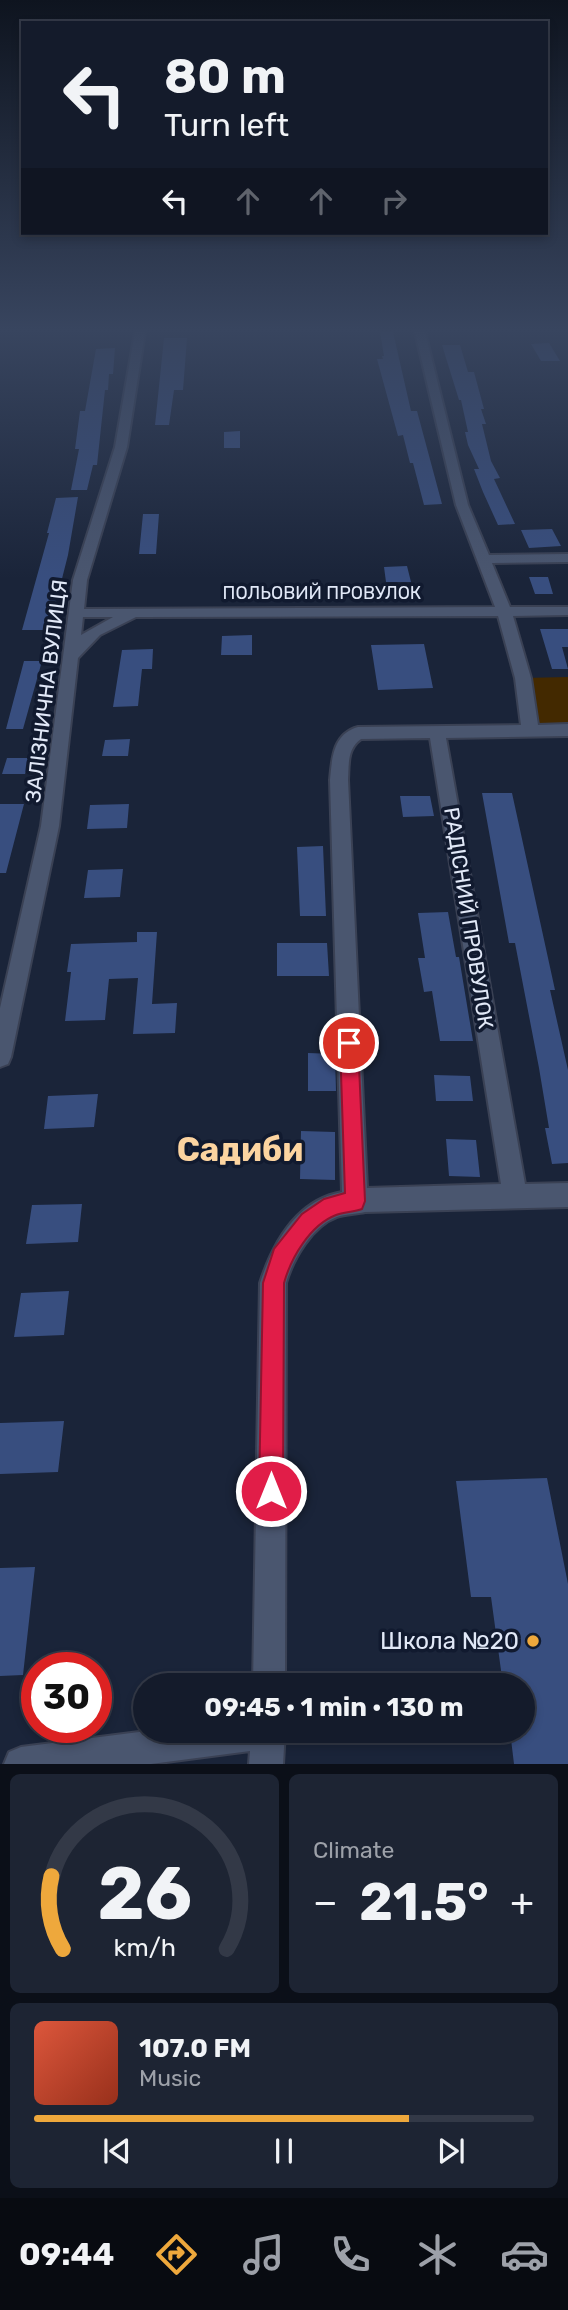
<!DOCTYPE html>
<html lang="en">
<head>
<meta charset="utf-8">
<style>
	body { margin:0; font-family:Rubik,sans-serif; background:#1d2433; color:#f1f3f6; height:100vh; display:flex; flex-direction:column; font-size:26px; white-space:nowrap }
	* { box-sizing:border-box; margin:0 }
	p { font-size:23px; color:#9da1a9 }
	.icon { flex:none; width:38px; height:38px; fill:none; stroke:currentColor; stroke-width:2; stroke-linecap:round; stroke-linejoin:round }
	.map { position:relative; height:1764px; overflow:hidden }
	.details { display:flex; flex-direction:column; gap:10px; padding:10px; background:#0b0f18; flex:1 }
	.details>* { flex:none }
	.hud { position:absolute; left:21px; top:21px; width:527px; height:214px; border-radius:0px; box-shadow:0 4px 10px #0003,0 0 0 2px #333947; background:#141b2b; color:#f1f3f6; overflow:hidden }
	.speed { position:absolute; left:21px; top:1652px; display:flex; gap:14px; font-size:35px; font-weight:700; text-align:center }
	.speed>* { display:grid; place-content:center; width:91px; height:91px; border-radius:50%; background:#141b2b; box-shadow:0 4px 10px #0003,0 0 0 2px #333947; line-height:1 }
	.speed .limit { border:10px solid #d22; background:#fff; color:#111 }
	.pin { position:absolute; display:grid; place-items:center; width:60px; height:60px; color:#fff; margin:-30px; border:4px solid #fff; border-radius:50%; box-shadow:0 2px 7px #0007 }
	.me { position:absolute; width:77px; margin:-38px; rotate:0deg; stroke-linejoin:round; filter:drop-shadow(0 0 5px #0008) }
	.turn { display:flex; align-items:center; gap:24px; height:147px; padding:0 28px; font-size:32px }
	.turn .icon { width:91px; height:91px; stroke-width:2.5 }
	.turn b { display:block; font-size:49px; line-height:60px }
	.lanes { display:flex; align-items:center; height:66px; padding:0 28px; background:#0003; justify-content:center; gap:35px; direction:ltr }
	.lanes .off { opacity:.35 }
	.big { font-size:52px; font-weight:700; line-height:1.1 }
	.details .tile { flex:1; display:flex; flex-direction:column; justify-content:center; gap:10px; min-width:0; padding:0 24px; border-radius:10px; background:#1d2433 }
	.details .dial { align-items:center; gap:0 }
	.dial svg { height:182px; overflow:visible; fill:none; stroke:#333947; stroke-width:7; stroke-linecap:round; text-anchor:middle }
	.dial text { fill:#f1f3f6; stroke:none }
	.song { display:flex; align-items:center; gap:21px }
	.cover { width:84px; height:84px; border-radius:10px; background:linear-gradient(135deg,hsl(10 70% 55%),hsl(10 70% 35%)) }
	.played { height:7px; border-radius:4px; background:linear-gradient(90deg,#eea83c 75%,#333947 75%) }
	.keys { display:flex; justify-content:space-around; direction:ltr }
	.heat { display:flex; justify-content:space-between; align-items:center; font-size:38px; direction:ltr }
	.details .tiles { flex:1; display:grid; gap:10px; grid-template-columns:1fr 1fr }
	.tile:last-child { grid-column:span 2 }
	.trip { position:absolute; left:133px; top:1673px; width:402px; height:70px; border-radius:35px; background:#141b2b; box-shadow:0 4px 10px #0003,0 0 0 2px #333947; font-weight:700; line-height:70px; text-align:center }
	.menu { display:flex; height:112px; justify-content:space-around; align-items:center; background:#080b11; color:#9da1a9 }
	.menu .icon { width:49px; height:49px }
	.menu .on { color:#eea83c }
	.menu b { font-size:32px; color:#f1f3f6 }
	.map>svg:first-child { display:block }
	.green { fill:#432900 }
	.building { fill:#384e7f }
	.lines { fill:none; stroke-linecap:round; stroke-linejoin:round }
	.minor-casing { stroke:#3a4154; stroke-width:4 }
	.minor { fill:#4a566f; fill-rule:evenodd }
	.route { fill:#e11d48; stroke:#92132f; stroke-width:2 }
	.poi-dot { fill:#eea83c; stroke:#111a2f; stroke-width:2.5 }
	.labels { text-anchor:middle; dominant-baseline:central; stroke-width:7; stroke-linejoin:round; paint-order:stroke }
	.far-street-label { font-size:18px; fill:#e1e8f7; stroke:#111a2f }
	.street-label { font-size:21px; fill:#e1e8f7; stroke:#111a2f }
	.near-poi-label { font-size:24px; fill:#e1e8f7; stroke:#111a2f; text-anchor:end }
	.near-district-label { font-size:33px; font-weight:bold; fill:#fcd4a0; stroke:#111a2f }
</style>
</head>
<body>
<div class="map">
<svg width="568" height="1764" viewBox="0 0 568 1764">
	<rect width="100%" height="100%" fill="#1a2439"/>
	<path class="green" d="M568 677V730L530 729 523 678Z"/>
	<path class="building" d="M380 332H393L411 411H417L442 504 424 505 413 463H410L403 435 398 436 377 359H383L382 356H384Z
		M164 338H187L183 390H174L169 425H155Z
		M549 343 560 361H541L531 344Z
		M442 345H460L468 372H474L484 409H481L486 424H482L491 461 500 478 494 479 515 524 498 525 483 492 474 469H479L468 445 465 432H468L461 400H459Z
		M115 348 113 374H109L108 390H105L97 465H93L87 490H71L79 449H75L80 411H85L96 349Z
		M240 431V448H224V432Z
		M78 497 68 555 49 630H22L49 533H47L56 498Z
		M143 514H159L156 554H139Z
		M552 529 561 546 529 548 521 530Z
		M407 566 411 582H386L384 567Z
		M529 577H548L553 594H535Z
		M540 629H568V647H562L568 669H552Z
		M252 635V655H221L222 636Z
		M424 644 433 688 378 690 371 645Z
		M153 649 152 669H142L138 706 113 707 122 650Z
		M24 661H42L23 729H6Z
		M130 739 128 756H102L105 740Z
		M7 758H29L25 774H2Z
		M482 793H512L555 990H550L568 1070V1163L552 1164 545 1128H549L539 1068 515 943H509Z
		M400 796H430L434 816 403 817Z
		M0 804H24L6 873H0Z
		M129 804 127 828 87 829 90 805Z
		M323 846 326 916H300L297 847Z
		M123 869 120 897 84 898 88 870Z
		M448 912 456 957H459L473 1041H440L432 991 424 992 418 958H425L418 913Z
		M137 932H157L152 1004 177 1003 175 1033 133 1034 138 978 109 979 105 1020 65 1021 71 972H67L71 944 137 942Z
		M277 943H327L329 976H277Z
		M308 1053 335 1054 336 1091H308Z
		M434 1075 470 1076 473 1101H436Z
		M98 1094 94 1127 44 1129 48 1096Z
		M301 1131 335 1132V1180L300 1179Z
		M446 1139 476 1140 480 1177 449 1176Z
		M82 1204 78 1242 26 1244 32 1205Z
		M69 1291 64 1335 14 1337 21 1293Z
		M64 1421 58 1472 0 1474V1423Z
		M547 1478 568 1584V1764H514L510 1731H523V1685H503L491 1597H471L456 1481Z
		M35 1567 23 1675 0 1676V1568Z"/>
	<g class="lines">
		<defs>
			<path id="minor" d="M135 332H145L127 447 87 580 84 609 495 607 456 505 415 332H425L468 505 489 555 568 554V562L492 563 510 607H568V615L513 616 531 678 538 725 568 724V736L446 738 525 1184 568 1183V1207L365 1212C356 1214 345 1214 337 1217 312 1226 293 1259 286 1283L285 1685H253L260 1283C273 1243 297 1200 342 1192L330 780C332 758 333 734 358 727L521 725 515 678 498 616 136 617 100 635 78 658 59 826 11 1057 8 1064 0 1067V1008L41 826 73 580 115 447ZM83 617H113L81 635ZM430 738 501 1184 367 1188 348 780C349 764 347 749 361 739Z
				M147 1731H285L283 1764H249L250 1751 151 1764H4L9 1752 21 1747Z"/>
		</defs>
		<use href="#minor" class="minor-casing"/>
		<use href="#minor" class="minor"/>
	</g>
	<linearGradient id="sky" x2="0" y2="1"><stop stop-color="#0e141f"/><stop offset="0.57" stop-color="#38455f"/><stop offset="1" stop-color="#38455f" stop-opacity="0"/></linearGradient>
	<rect width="568" height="579" fill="url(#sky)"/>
	<path class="route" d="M349 1035 356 1038 358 1043 365 1201 362 1209C354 1212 344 1212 336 1215 310 1225 291 1258 284 1283L283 1491 280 1500 271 1503 263 1500 259 1491 263 1283 274 1249 302 1214 324 1199 345 1193 340 1043 343 1038Z"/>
	<circle class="poi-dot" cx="533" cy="1641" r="7"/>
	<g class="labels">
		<g class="far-street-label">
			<text x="322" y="593">ПОЛЬОВИЙ ПРОВУЛОК</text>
		</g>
		<g class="street-label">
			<text transform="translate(46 691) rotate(-83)">ЗАЛІЗНИЧНА ВУЛИЦЯ</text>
			<text transform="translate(469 918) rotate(81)">РАДІСНИЙ ПРОВУЛОК</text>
		</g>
		<g class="near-poi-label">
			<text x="519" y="1641">Школа №20</text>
		</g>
		<g class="near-district-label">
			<text x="240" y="1149">Садиби</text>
		</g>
	</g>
</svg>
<div class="speed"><div class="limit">30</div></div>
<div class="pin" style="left:349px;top:1043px;background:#d93025"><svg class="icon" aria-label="arrive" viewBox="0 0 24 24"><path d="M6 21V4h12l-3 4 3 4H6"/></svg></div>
<svg class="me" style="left:271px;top:1491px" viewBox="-20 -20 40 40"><circle r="17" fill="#e11d48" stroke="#fff" stroke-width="3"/><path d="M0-11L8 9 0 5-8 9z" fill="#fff"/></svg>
<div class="trip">09:45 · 1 min · 130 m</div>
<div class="hud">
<div class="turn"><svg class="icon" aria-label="left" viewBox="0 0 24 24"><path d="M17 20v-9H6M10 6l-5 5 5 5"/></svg><div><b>80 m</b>Turn left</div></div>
<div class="lanes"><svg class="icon" aria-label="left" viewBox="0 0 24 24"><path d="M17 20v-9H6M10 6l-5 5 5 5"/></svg><svg class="icon off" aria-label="ahead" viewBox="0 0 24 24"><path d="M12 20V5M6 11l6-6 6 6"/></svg><svg class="icon off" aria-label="ahead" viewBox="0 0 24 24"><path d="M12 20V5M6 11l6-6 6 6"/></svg><svg class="icon off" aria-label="right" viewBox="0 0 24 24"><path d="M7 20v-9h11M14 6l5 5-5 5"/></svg></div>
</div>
</div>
<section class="details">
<div class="tiles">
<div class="tile dial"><svg viewBox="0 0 100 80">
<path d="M14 69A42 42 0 1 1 86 69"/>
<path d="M14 69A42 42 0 0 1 9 37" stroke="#eea83c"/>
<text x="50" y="56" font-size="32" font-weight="700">26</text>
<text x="50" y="72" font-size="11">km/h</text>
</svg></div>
<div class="tile"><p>Climate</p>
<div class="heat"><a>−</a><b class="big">21.5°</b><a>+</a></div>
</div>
<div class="tile">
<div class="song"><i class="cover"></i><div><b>107.0 FM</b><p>Music</p></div></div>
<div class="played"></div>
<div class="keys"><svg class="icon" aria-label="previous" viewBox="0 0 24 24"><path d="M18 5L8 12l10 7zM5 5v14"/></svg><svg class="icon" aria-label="pause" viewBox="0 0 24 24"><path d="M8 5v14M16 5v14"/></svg><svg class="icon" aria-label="next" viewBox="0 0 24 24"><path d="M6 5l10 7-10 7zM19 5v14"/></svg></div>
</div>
</div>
</section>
<nav class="menu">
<b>09:44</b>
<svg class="icon on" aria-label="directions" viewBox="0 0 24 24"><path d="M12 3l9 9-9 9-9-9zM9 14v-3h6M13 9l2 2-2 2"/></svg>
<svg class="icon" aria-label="music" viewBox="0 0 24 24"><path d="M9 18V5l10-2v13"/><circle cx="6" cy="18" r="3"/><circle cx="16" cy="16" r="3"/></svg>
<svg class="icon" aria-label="phone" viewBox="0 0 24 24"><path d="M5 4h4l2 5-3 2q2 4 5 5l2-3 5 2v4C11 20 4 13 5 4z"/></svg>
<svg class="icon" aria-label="climate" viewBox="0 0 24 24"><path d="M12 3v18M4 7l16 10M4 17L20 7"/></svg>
<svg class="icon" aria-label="car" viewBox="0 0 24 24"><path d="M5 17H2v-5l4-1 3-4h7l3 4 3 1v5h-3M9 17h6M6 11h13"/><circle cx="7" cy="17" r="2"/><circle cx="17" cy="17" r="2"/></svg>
</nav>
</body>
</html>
